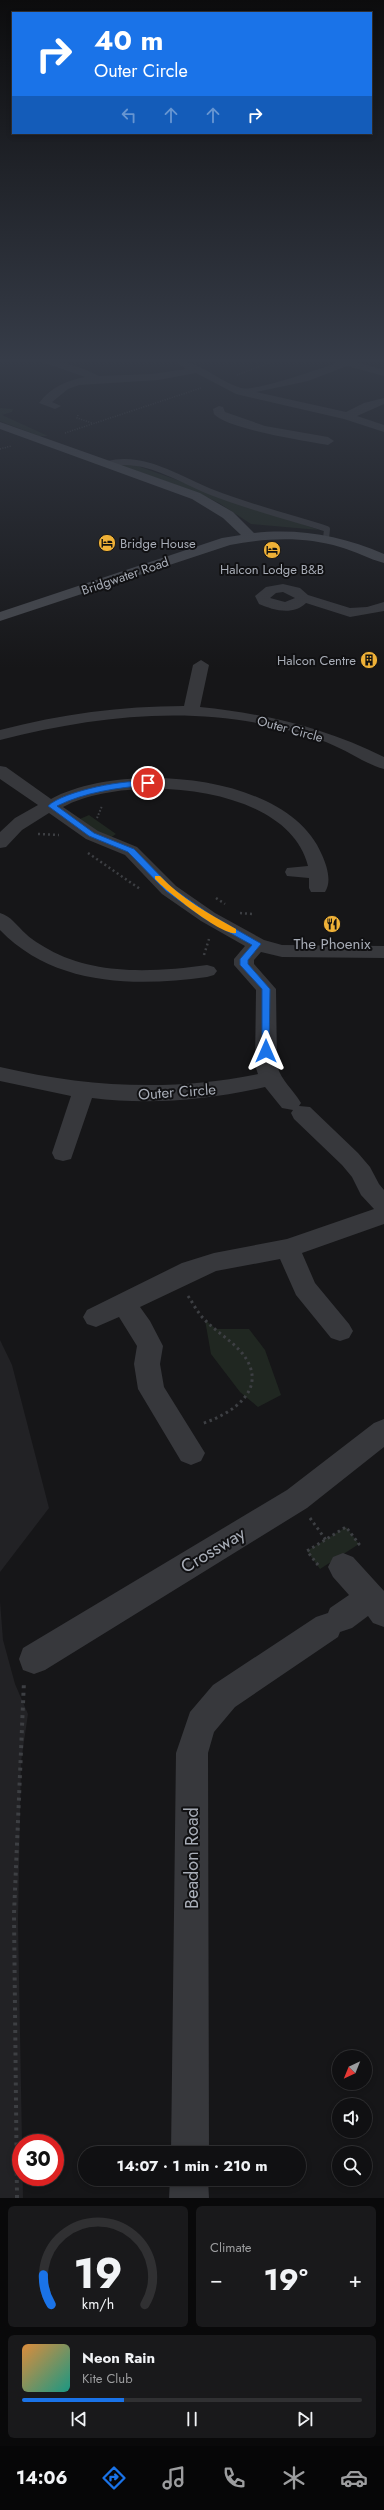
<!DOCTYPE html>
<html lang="en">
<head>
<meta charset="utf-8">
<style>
	body { margin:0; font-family:Jost,sans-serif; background:#19191b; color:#f1f3f6; height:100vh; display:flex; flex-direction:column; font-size:15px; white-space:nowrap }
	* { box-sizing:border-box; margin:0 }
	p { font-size:13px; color:#9c9d9f }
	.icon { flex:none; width:22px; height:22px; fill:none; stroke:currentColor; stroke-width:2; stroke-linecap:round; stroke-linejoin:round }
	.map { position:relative; height:2198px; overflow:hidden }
	.panel { display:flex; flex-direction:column; gap:8px; padding:8px; background:#09090a; flex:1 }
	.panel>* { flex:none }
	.guide { position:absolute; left:12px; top:12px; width:360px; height:122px; border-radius:0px; box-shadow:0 2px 6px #0003,0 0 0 1px #303032; background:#1a73e8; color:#fff; overflow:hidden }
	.needle { width:26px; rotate:223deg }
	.tools { position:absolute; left:332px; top:2050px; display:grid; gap:8px }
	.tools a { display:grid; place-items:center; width:40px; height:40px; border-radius:50%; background:#101012; box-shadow:0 2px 6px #0003,0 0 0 1px #303032; font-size:20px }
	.speed { position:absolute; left:12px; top:2134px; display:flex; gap:8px; font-size:20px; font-weight:700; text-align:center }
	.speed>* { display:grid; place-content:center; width:52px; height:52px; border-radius:50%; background:#101012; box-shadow:0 2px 6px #0003,0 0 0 1px #303032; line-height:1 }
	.speed .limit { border:6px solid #d22; background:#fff; color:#111 }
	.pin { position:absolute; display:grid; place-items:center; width:34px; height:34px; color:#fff; margin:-17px; border:2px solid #fff; border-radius:50%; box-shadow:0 1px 4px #0007 }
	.me { position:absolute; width:44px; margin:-22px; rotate:0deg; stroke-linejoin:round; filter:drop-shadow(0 0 3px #0008) }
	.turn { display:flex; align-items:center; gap:14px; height:84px; padding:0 16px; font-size:18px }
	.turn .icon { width:52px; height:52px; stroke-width:2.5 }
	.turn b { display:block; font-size:28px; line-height:34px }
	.lanes { display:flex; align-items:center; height:38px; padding:0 16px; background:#0003; justify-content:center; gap:20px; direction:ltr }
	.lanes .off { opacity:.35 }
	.big { font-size:30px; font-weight:700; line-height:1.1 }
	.panel .tile { flex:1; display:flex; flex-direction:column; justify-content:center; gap:6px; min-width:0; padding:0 14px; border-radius:6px; background:#19191b }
	.panel .dial { align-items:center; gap:0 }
	.dial svg { height:104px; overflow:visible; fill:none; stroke:#303032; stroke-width:7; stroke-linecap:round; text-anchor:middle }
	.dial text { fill:#f1f3f6; stroke:none }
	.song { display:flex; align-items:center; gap:12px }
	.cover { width:48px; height:48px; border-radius:6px; background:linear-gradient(135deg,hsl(30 70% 55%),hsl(170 70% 35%)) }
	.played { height:4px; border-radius:2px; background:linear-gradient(90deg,#1a73e8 30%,#303032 30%) }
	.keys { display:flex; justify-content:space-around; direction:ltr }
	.heat { display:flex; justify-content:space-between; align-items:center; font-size:22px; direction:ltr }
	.panel .tiles { flex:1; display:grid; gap:8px; grid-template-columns:1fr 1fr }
	.tile:last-child { grid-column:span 2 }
	.trip { position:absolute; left:78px; top:2146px; width:228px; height:40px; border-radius:20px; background:#101012; box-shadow:0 2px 6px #0003,0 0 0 1px #303032; font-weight:700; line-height:40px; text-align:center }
	.tab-bar { display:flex; height:64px; justify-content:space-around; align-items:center; background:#060607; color:#9c9d9f }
	.tab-bar .icon { width:28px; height:28px }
	.tab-bar .on { color:#1a73e8 }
	.tab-bar b { font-size:18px; color:#f1f3f6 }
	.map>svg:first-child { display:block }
	.built { fill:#222225 }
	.green { fill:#202721 }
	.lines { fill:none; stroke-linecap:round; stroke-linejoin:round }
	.path-far4 { stroke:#3d3f43; stroke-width:1.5; stroke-dasharray:1 1.5; stroke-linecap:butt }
	.path-far3 { stroke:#3d3f43; stroke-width:2; stroke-dasharray:1.5 2; stroke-linecap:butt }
	.path-far2 { stroke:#3d3f43; stroke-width:2.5; stroke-dasharray:2 3; stroke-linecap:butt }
	.path-far1 { stroke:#3d3f43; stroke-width:3; stroke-dasharray:2.5 3.5; stroke-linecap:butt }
	.path { stroke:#3d3f43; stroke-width:4; stroke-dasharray:3 4.5; stroke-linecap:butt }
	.lane { stroke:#37383c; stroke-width:6 }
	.street { fill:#37383c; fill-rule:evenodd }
	.secondary { fill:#45474c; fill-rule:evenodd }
	.route { fill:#1a73e8; stroke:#114b97 }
	.slow { fill:#f59e0b }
	.labels { text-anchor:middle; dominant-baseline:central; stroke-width:4; stroke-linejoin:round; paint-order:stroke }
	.far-poi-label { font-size:13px; fill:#a8adb7; stroke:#111113; text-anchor:start }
	.far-street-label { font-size:13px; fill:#a8adb7; stroke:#111113 }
	.poi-label { font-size:15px; fill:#a8adb7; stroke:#111113 }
	.street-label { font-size:15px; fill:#a8adb7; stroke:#111113 }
	.near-street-label { font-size:18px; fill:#a8adb7; stroke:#111113 }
</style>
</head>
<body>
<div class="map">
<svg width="384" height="2198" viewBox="0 0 384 2198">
	<rect width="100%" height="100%" fill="#161618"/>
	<path class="built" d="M0 1340 12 1365 49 1508 0 1572Z
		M0 1601 3 1640 15 1684 28 1714 21 1762 18 1921 23 2198H0Z"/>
	<path class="green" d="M0 408 13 409 12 412 2 415 48 436H39L0 421Z
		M126 462 319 530 251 524 219 503 196 492 120 465Z
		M89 815 116 834 107 840 73 822Z
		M205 1320 216 1329H249L265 1350 281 1395 258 1407 240 1392 211 1354Z
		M346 1527 359 1544 320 1569 307 1551Z"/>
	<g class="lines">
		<path class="path-far4" d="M237 375 276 360
			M78 415 77 418 92 423
			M65 433 201 388
			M0 449 11 446"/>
		<path class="path-far3" d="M97 818 102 806"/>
		<path class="path-far2" d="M38 834 59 835
			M88 853 140 889
			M216 898 225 904
			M240 913 253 914
			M204 955 209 939"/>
		<path class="path-far1" d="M188 1296C193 1303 197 1312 204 1319 215 1331 231 1340 242 1353 271 1389 232 1414 201 1424
			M310 1518 326 1540
			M318 1565 307 1551 346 1527 359 1544 356 1546"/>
		<path class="path" d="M17 2198 14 1914 24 1681"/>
		<path class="lane" d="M108 464C144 455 179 479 211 492 249 507 289 517 327 529L326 539"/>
		<path class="street" d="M54 360 84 369 99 376 152 374 186 369 173 360C199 360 216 380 241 388 254 392 320 369 336 363L333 360H351L384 370V376L347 366 308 381 256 392 346 412 364 403 384 398V404L357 416 384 425V432L344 419 236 394 196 373 158 380 79 385 68 389 52 402 61 406 55 409 39 403C51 387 66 381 85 377L39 361Z
			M219 406 223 407 225 412 265 426 328 437 334 441 328 445C307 441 226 429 214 414L213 409Z
			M283 584 300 588 308 595 350 608 367 607 384 602V611L350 617 306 603C293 616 273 610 259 604L255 596 266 587ZM283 592 295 598 285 602 270 598 276 593Z
			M201 660 209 665 200 707C267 714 323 727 384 757V769C368 765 353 754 337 747 323 740 306 735 291 731 195 704 95 716 0 740V730C61 714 121 706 184 706L193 665Z
			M0 766 6 767 51 799C121 761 288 772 322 855 327 866 332 882 325 892H311L309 888V878L287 876 285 872 287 868 308 866C288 783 125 773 63 807L98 831 137 847 176 886 215 913 264 940 282 945 384 946V958L282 957 261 952 254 960V964L276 989 277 1065C281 1081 293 1089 301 1103L299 1106 310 1107 358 1153 370 1167 379 1184 384 1190V1224L302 1253 315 1283 349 1324 353 1331 349 1338 340 1341 331 1338 296 1295 280 1259 216 1271 140 1307 150 1321 163 1346 160 1364 164 1387 205 1453 201 1461 191 1465 181 1461 138 1389 134 1364 137 1346 119 1317 96 1327 87 1324 83 1317 87 1310 182 1263 214 1253 287 1239 374 1209 361 1195 352 1177 342 1165 294 1119 291 1113 293 1110 282 1108 265 1087C208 1100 150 1105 92 1098L71 1159 63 1161 55 1159 52 1153 71 1096 0 1081V1067C86 1087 171 1092 258 1074L255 1065 256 990 234 965V959L245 946 201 921 162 894 125 855 86 839 49 813 22 830 6 847 0 848V832L15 818 38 805 0 779Z
			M0 913C11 916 17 926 26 934 32 940 41 945 48 949 95 976 156 972 207 965L214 967 217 971 214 975 207 977C135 987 54 986 0 930Z
			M384 1419V1447L307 1508 45 1670 34 1674 23 1670 19 1659 23 1648 287 1490 374 1423Z
			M343 1553 353 1557 384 1591V1627L373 1623 368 1616 352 1628 340 1632 338 1637 235 1707 214 1732 208 1753 209 2153H171L176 1753 190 1712 213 1685 316 1617 328 1613 330 1608 349 1595 333 1577 328 1567 333 1557Z
			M170 2179H208L209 2198H169Z"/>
		<path class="secondary" d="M0 422 200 493 233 512 254 533C300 528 342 536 384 554V563C369 559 355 551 340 547 304 536 266 538 230 545L0 621V612L222 538 241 535 223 518 192 499 0 429Z"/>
	</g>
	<linearGradient id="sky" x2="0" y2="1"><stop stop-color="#0c0c0d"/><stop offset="0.54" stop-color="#363c48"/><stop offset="1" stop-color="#363c48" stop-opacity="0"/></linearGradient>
	<rect width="384" height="668" fill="url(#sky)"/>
	<path class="route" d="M150 782 148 785C117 788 85 792 57 806L94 833 134 849 172 888 211 915 260 943 261 944 248 960V964L270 989 269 1053 262 1051V989L240 965V959L252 945 205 919 166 891 128 852 89 836 48 806C63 791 129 778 150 782Z"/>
	<path class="slow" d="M155 876H160C181 898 209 914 236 929V933C222 936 165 890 155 879Z"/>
	<defs>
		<symbol id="hotel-disc" viewBox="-11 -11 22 22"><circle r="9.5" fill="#efb137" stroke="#111113"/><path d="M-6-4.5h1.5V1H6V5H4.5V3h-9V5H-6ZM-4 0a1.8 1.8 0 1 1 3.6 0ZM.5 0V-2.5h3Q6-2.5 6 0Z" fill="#111"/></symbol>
		<symbol id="building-disc" viewBox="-11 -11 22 22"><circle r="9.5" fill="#efb137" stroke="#111113"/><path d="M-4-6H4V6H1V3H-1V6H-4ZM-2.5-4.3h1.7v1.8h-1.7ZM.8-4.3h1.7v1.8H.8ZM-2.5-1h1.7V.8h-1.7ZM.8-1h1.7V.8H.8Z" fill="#111"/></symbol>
		<symbol id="restaurant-disc" viewBox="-11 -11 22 22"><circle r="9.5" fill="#efb137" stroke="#111113"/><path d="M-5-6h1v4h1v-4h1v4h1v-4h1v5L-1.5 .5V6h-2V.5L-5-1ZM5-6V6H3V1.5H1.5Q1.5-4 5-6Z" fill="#111"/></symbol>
	</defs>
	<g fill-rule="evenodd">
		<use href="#hotel-disc" x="97" y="533" width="20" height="20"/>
		<use href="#hotel-disc" x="262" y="540" width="20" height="20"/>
		<use href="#building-disc" x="359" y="650" width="20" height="20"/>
		<use href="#restaurant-disc" x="322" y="914" width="20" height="20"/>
	</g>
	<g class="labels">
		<g class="far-poi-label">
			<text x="120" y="543">Bridge House</text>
			<text x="272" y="569" text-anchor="middle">Halcon Lodge B&amp;B</text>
			<text x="356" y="660" text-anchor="end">Halcon Centre</text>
		</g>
		<g class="far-street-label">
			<text transform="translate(125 576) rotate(-19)">Bridgwater Road</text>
			<text transform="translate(290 729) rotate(15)">Outer Circle</text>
		</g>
		<g class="poi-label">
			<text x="332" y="944">The Phoenix</text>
		</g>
		<g class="street-label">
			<text transform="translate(177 1092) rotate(-4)">Outer Circle</text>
		</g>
		<g class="near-street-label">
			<text transform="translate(213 1550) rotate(-31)">Crossway</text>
			<text transform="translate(192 1858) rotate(-90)">Beadon Road</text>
		</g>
	</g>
</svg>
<div class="tools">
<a><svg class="needle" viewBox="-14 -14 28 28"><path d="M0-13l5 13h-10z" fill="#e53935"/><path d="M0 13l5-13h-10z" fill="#9c9d9f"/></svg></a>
<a><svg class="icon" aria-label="sound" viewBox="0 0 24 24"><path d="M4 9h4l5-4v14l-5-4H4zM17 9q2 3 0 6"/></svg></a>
<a><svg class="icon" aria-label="search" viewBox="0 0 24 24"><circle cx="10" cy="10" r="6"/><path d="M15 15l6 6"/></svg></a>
</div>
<div class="speed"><div class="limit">30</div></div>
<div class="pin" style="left:148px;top:783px;background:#d93025"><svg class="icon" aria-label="arrive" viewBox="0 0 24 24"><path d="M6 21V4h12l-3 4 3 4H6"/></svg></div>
<svg class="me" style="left:266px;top:1051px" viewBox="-20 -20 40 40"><path d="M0-17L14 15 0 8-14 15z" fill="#1a73e8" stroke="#fff" stroke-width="4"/></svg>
<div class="trip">14:07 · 1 min · 210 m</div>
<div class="guide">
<div class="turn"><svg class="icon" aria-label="right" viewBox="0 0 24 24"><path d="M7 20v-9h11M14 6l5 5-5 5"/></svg><div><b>40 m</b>Outer Circle</div></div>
<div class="lanes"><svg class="icon off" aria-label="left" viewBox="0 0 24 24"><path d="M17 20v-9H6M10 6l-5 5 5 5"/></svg><svg class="icon off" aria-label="ahead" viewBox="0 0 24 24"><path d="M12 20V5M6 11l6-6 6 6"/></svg><svg class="icon off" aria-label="ahead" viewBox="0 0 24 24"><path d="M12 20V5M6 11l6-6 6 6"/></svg><svg class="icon" aria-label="right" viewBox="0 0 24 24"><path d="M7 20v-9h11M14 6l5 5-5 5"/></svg></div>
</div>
</div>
<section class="panel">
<div class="tiles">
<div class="tile dial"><svg viewBox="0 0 100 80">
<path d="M14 69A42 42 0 1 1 86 69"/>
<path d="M14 69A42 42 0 0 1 8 46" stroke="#1a73e8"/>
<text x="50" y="56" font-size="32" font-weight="700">19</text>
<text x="50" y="72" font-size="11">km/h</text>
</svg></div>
<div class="tile"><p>Climate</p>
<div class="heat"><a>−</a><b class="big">19°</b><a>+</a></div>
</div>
<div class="tile">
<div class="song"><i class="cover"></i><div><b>Neon Rain</b><p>Kite Club</p></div></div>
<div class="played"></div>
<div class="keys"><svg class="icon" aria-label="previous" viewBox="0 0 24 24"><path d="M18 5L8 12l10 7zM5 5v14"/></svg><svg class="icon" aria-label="pause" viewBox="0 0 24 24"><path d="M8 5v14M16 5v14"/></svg><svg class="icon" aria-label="next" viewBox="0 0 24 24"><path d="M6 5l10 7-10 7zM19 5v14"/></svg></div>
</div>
</div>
</section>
<nav class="tab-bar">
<b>14:06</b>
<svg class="icon on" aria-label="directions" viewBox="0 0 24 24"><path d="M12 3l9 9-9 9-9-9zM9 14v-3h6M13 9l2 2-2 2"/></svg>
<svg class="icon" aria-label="music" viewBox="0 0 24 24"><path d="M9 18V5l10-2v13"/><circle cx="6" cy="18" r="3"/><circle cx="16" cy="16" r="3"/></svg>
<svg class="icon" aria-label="phone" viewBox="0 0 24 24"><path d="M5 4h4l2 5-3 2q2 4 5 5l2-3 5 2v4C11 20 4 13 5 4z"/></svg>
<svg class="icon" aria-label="climate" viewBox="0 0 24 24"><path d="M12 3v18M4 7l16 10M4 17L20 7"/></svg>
<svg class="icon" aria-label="car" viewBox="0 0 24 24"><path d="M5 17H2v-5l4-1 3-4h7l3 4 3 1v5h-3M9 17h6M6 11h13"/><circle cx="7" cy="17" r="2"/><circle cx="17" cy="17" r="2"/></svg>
</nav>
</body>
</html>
